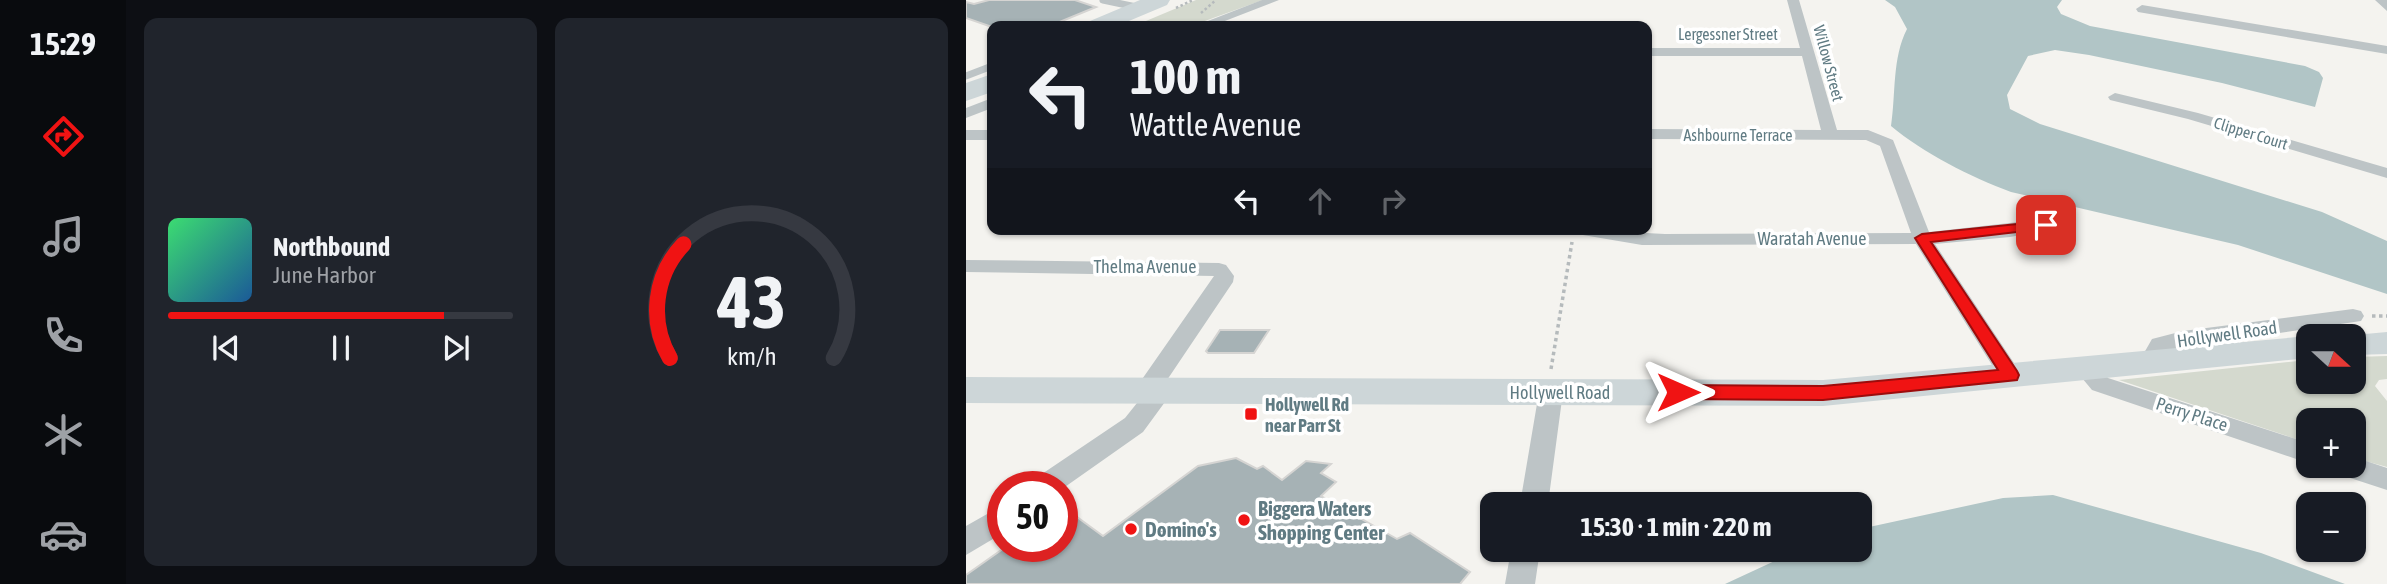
<!DOCTYPE html>
<html lang="en">
<head>
<meta charset="utf-8">
<style>
	body { margin:0; font-family:"Asap Condensed",sans-serif; background:#20242c; color:#f1f3f6; height:100vh; display:flex; flex-direction:column; font-size:26px; white-space:nowrap }
	* { box-sizing:border-box; margin:0 }
	p { font-size:23px; color:#9ea1a6 }
	.icon { flex:none; width:38px; height:38px; fill:none; stroke:currentColor; stroke-width:2; stroke-linecap:round; stroke-linejoin:round }
	.map { position:relative; flex:1; overflow:hidden }
	.sheet { display:flex; flex-direction:column; gap:18px; padding:18px; background:#0d0f14; width:840px }
	.sheet>* { flex:none }
	.banner { position:absolute; left:21px; top:21px; width:665px; height:214px; border-radius:14px; box-shadow:0 2px 5px #0004; background:#171b24; color:#f1f3f6; overflow:hidden }
	.needle { width:46px; rotate:111deg }
	.buttons { position:absolute; left:1330px; top:324px; display:grid; gap:14px }
	.buttons a { display:grid; place-items:center; width:70px; height:70px; border-radius:14px; background:#171b24; box-shadow:0 2px 5px #0004; font-size:35px }
	.speed { position:absolute; left:21px; top:471px; display:flex; gap:14px; font-size:35px; font-weight:700; text-align:center }
	.speed>* { display:grid; place-content:center; width:91px; height:91px; border-radius:50%; background:#171b24; box-shadow:0 2px 5px #0004; line-height:1 }
	.speed .limit { border:10px solid #d22; background:#fff; color:#111 }
	.pin { position:absolute; display:grid; place-items:center; width:60px; height:60px; color:#fff; margin:-30px; border-radius:14px; box-shadow:0 4px 10px #0006 }
	.me { position:absolute; width:77px; margin:-38px; rotate:90deg; stroke-linejoin:round; filter:drop-shadow(0 0 5px #0008) }
	.turn { display:flex; align-items:center; gap:24px; height:147px; padding:0 28px; font-size:32px }
	.turn .icon { width:91px; height:91px; stroke-width:2.5 }
	.turn b { display:block; font-size:49px; line-height:60px }
	.lanes { display:flex; align-items:center; height:66px; padding:0 28px; background:#0003; justify-content:center; gap:35px; direction:ltr }
	.lanes .off { opacity:.35 }
	.sheet .widget { flex:1; display:flex; flex-direction:column; justify-content:center; gap:10px; min-width:0; padding:0 24px; border-radius:14px; background:#20242c }
	.sheet .dial { align-items:center; gap:0 }
	.dial svg { height:182px; overflow:visible; fill:none; stroke:#363941; stroke-width:7; stroke-linecap:round; text-anchor:middle }
	.dial text { fill:#f1f3f6; stroke:none }
	.song { display:flex; align-items:center; gap:21px }
	.cover { width:84px; height:84px; border-radius:10px; background:linear-gradient(135deg,hsl(140 70% 55%),hsl(210 70% 35%)) }
	.played { height:7px; border-radius:4px; background:linear-gradient(90deg,#f01313 80%,#363941 80%) }
	.keys { display:flex; justify-content:space-around; direction:ltr }
	.sheet .tiles { flex:1; display:grid; gap:18px; grid-template-columns:repeat(2,1fr) }
	.trip { position:absolute; left:514px; top:492px; width:392px; height:70px; border-radius:14px; background:#171b24; box-shadow:0 2px 5px #0004; font-weight:700; line-height:70px; text-align:center }
	main { display:flex; flex:1; min-height:0 }
	.tabs { display:flex; flex-direction:column; width:126px; justify-content:space-around; align-items:center; background:#090b0e; color:#9ea1a6 }
	.tabs .icon { width:49px; height:49px }
	.tabs .active { color:#f01313 }
	.tabs b { font-size:32px; color:#f1f3f6 }
	.map>svg:first-child { display:block }
	.green { fill:#d4d9ce }
	.water { fill:#b1c5c6 }
	.building { fill:#a6b2b5; stroke:#d5d4d2; stroke-width:2 }
	.lines { fill:none; stroke-linecap:round; stroke-linejoin:round }
	.path-far1 { stroke:#b5babc; stroke-width:2.5; stroke-dasharray:2.5 2.5; stroke-linecap:butt }
	.path { stroke:#b5babc; stroke-width:3.5; stroke-dasharray:3.5 3.5; stroke-linecap:butt }
	.lane { stroke:#bdc4c6; stroke-width:7 }
	.street { fill:#bdc4c6; fill-rule:evenodd }
	.secondary { fill:#cdd6d8; fill-rule:evenodd }
	.highway { fill:#cdd6d8; fill-rule:evenodd }
	.route { fill:#f01313; stroke:#9c0c0c; stroke-width:2 }
	.poi-dot { fill:#f01313; stroke:#fff; stroke-width:2.5 }
	.labels { text-anchor:middle; dominant-baseline:central; stroke-width:7; stroke-linejoin:round; paint-order:stroke }
	.far-street-label { font-size:16px; fill:#607b83; stroke:#fff }
	.street-label { font-size:18px; fill:#607b83; stroke:#fff }
	.poi-label { font-size:18px; font-weight:bold; fill:#607b83; stroke:#fff; text-anchor:start }
	.near-poi-label { font-size:21px; font-weight:bold; fill:#607b83; stroke:#fff; text-anchor:start }
</style>
</head>
<body>
<main>
<nav class="tabs">
<b>15:29</b>
<svg class="icon active" aria-label="directions" viewBox="0 0 24 24"><path d="M12 3l9 9-9 9-9-9zM9 14v-3h6M13 9l2 2-2 2"/></svg>
<svg class="icon" aria-label="music" viewBox="0 0 24 24"><path d="M9 18V5l10-2v13"/><circle cx="6" cy="18" r="3"/><circle cx="16" cy="16" r="3"/></svg>
<svg class="icon" aria-label="phone" viewBox="0 0 24 24"><path d="M5 4h4l2 5-3 2q2 4 5 5l2-3 5 2v4C11 20 4 13 5 4z"/></svg>
<svg class="icon" aria-label="climate" viewBox="0 0 24 24"><path d="M12 3v18M4 7l16 10M4 17L20 7"/></svg>
<svg class="icon" aria-label="car" viewBox="0 0 24 24"><path d="M5 17H2v-5l4-1 3-4h7l3 4 3 1v5h-3M9 17h6M6 11h13"/><circle cx="7" cy="17" r="2"/><circle cx="17" cy="17" r="2"/></svg>
</nav>
<section class="sheet">
<div class="tiles">
<div class="widget">
<div class="song"><i class="cover"></i><div><b>Northbound</b><p>June Harbor</p></div></div>
<div class="played"></div>
<div class="keys"><svg class="icon" aria-label="previous" viewBox="0 0 24 24"><path d="M18 5L8 12l10 7zM5 5v14"/></svg><svg class="icon" aria-label="pause" viewBox="0 0 24 24"><path d="M8 5v14M16 5v14"/></svg><svg class="icon" aria-label="next" viewBox="0 0 24 24"><path d="M6 5l10 7-10 7zM19 5v14"/></svg></div>
</div>
<div class="widget dial"><svg viewBox="0 0 100 80">
<path d="M14 69A42 42 0 1 1 86 69"/>
<path d="M14 69A42 42 0 0 1 20 19" stroke="#f01313"/>
<text x="50" y="56" font-size="32" font-weight="700">43</text>
<text x="50" y="72" font-size="11">km/h</text>
</svg></div>
</div>
</section>
<div class="map">
<svg width="1421" height="584" viewBox="0 0 1421 584">
	<rect width="100%" height="100%" fill="#f4f3ef"/>
	<path class="green" d="M230 0H297L225 26H168Z
		M1421 356V379L1413 380 1409 386 1421 401V467L1388 458V420H1342V443L1153 380 1342 360V382H1388V357Z"/>
	<path class="water" d="M919 0H1096L1091 7 1095 14 1124 26 1339 66 1353 72 1357 78 1349 107 1256 83 1123 55 1089 50 1062 56 1041 95 1044 109 1074 124 1356 212 1421 241V294L1272 245 1045 192C1005 177 957 153 925 126 930 94 926 58 941 29L929 7Z
		M1087 495 1295 553 1379 584H759L832 550H894V529L1037 498Z"/>
	<path class="building" d="M23 0H109L130 7 84 26H23L0 18V2L8 4Z
		M254 330H303L288 353H242L240 351Z
		M270 458 291 469 297 466 316 480 340 461 365 464 355 473 370 482 355 496 431 539 444 533 504 572 494 584H0V575L41 546H96V506L137 536 232 466Z"/>
	<g class="lines">
		<path class="path-far1" d="M210 8 227 0
			M235 13 250 0"/>
		<path class="path" d="M1406 316H1421
			M585 369 606 242"/>
		<path class="lane" d="M137 0 175 8
			M0 76 26 66"/>
		<path class="street" d="M296 0H313L246 26H229Z
			M821 0H833L871 130H902L927 140 963 232 1080 219 1089 225 1087 229 1044 237 969 244 1052 369 1056 375 1052 381 1044 384 1036 381 950 244 676 245 605 233 603 229 699 234 945 233 914 146 900 140 681 139V129L855 130 836 56H681V48H834Z
			M1409 0H1421V11Z
			M1176 5 1421 46V54L1172 12 1170 9Z
			M1149 93 1232 113 1421 168V178L1222 119 1144 100 1142 97Z
			M26 98V108L0 118V108Z
			M0 130H26V140H0Z
			M0 260 253 263 260 265 268 276 267 282 199 383 207 391 177 432 96 489V486H66L70 478 159 418 175 398 169 391 172 385 248 276 0 272Z
			M1387 309 1395 311 1398 316 1395 321 1217 347 1202 351 1194 366H1178L1174 360 1186 339 1217 331Z
			M1118 358 1126 360 1142 378 1342 443V463L1126 390 1106 366 1110 360Z
			M585 383 594 386 597 392 582 504H554L573 392 576 386Z
			M1388 457 1421 468V490L1372 474 1368 466H1388Z
			M37 505V533L0 555V526Z
			M545 550H574L569 584H539Z"/>
		<path class="secondary" d="M1421 332V354L1388 355V336H1377Z
			M1343 336 1342 358 857 406 0 403V377L857 380Z"/>
		<path class="highway" d="M174 0H204L201 5 151 26H120L124 21Z
			M26 74V92L0 101V83Z"/>
	</g>
	<path class="route" d="M1080 221 1085 222V228L965 242 1051 371 1053 375 1051 380 857 400 712 399 703 392 712 385 857 386 1032 370 949 238 956 234Z"/>
	<g class="poi-dot">
		<rect x="278" y="407" width="14" height="14" rx="3.5"/>
		<circle cx="278" cy="520" r="7"/>
		<circle cx="165" cy="529" r="7"/>
	</g>
	<g class="labels">
		<g class="far-street-label">
			<text x="762" y="34">Lergessner Street</text>
			<text transform="translate(863 63) rotate(75)">Willow Street</text>
			<text transform="translate(1285 133) rotate(17)">Clipper Court</text>
			<text x="772" y="135">Ashbourne Terrace</text>
		</g>
		<g class="street-label">
			<text x="846" y="238">Waratah Avenue</text>
			<text x="179" y="266">Thelma Avenue</text>
			<text transform="translate(1261 334) rotate(-8)">Hollywell Road</text>
			<text x="594" y="392">Hollywell Road</text>
			<text transform="translate(1226 414) rotate(18)">Perry Place</text>
		</g>
		<g class="poi-label">
			<text x="299" y="404">Hollywell Rd<tspan x="299" dy="21">near Parr St</tspan></text>
		</g>
		<g class="near-poi-label">
			<text x="292" y="508">Biggera Waters<tspan x="292" dy="24">Shopping Center</tspan></text>
			<text x="179" y="529">Domino's</text>
		</g>
	</g>
</svg>
<div class="buttons">
<a><svg class="needle" viewBox="-14 -14 28 28"><path d="M0-13l5 13h-10z" fill="#e53935"/><path d="M0 13l5-13h-10z" fill="#9ea1a6"/></svg></a>
<a>+</a>
<a>−</a>
</div>
<div class="speed"><div class="limit">50</div></div>
<div class="pin" style="left:1080px;top:225px;background:#d93025"><svg class="icon" aria-label="arrive" viewBox="0 0 24 24"><path d="M6 21V4h12l-3 4 3 4H6"/></svg></div>
<svg class="me" style="left:712px;top:392px" viewBox="-20 -20 40 40"><path d="M0-17L14 15 0 8-14 15z" fill="#f01313" stroke="#fff" stroke-width="4"/></svg>
<div class="trip">15:30 · 1 min · 220 m</div>
<div class="banner">
<div class="turn"><svg class="icon" aria-label="left" viewBox="0 0 24 24"><path d="M17 20v-9H6M10 6l-5 5 5 5"/></svg><div><b>100 m</b>Wattle Avenue</div></div>
<div class="lanes"><svg class="icon" aria-label="left" viewBox="0 0 24 24"><path d="M17 20v-9H6M10 6l-5 5 5 5"/></svg><svg class="icon off" aria-label="ahead" viewBox="0 0 24 24"><path d="M12 20V5M6 11l6-6 6 6"/></svg><svg class="icon off" aria-label="right" viewBox="0 0 24 24"><path d="M7 20v-9h11M14 6l5 5-5 5"/></svg></div>
</div>
</div>
</main>
</body>
</html>
